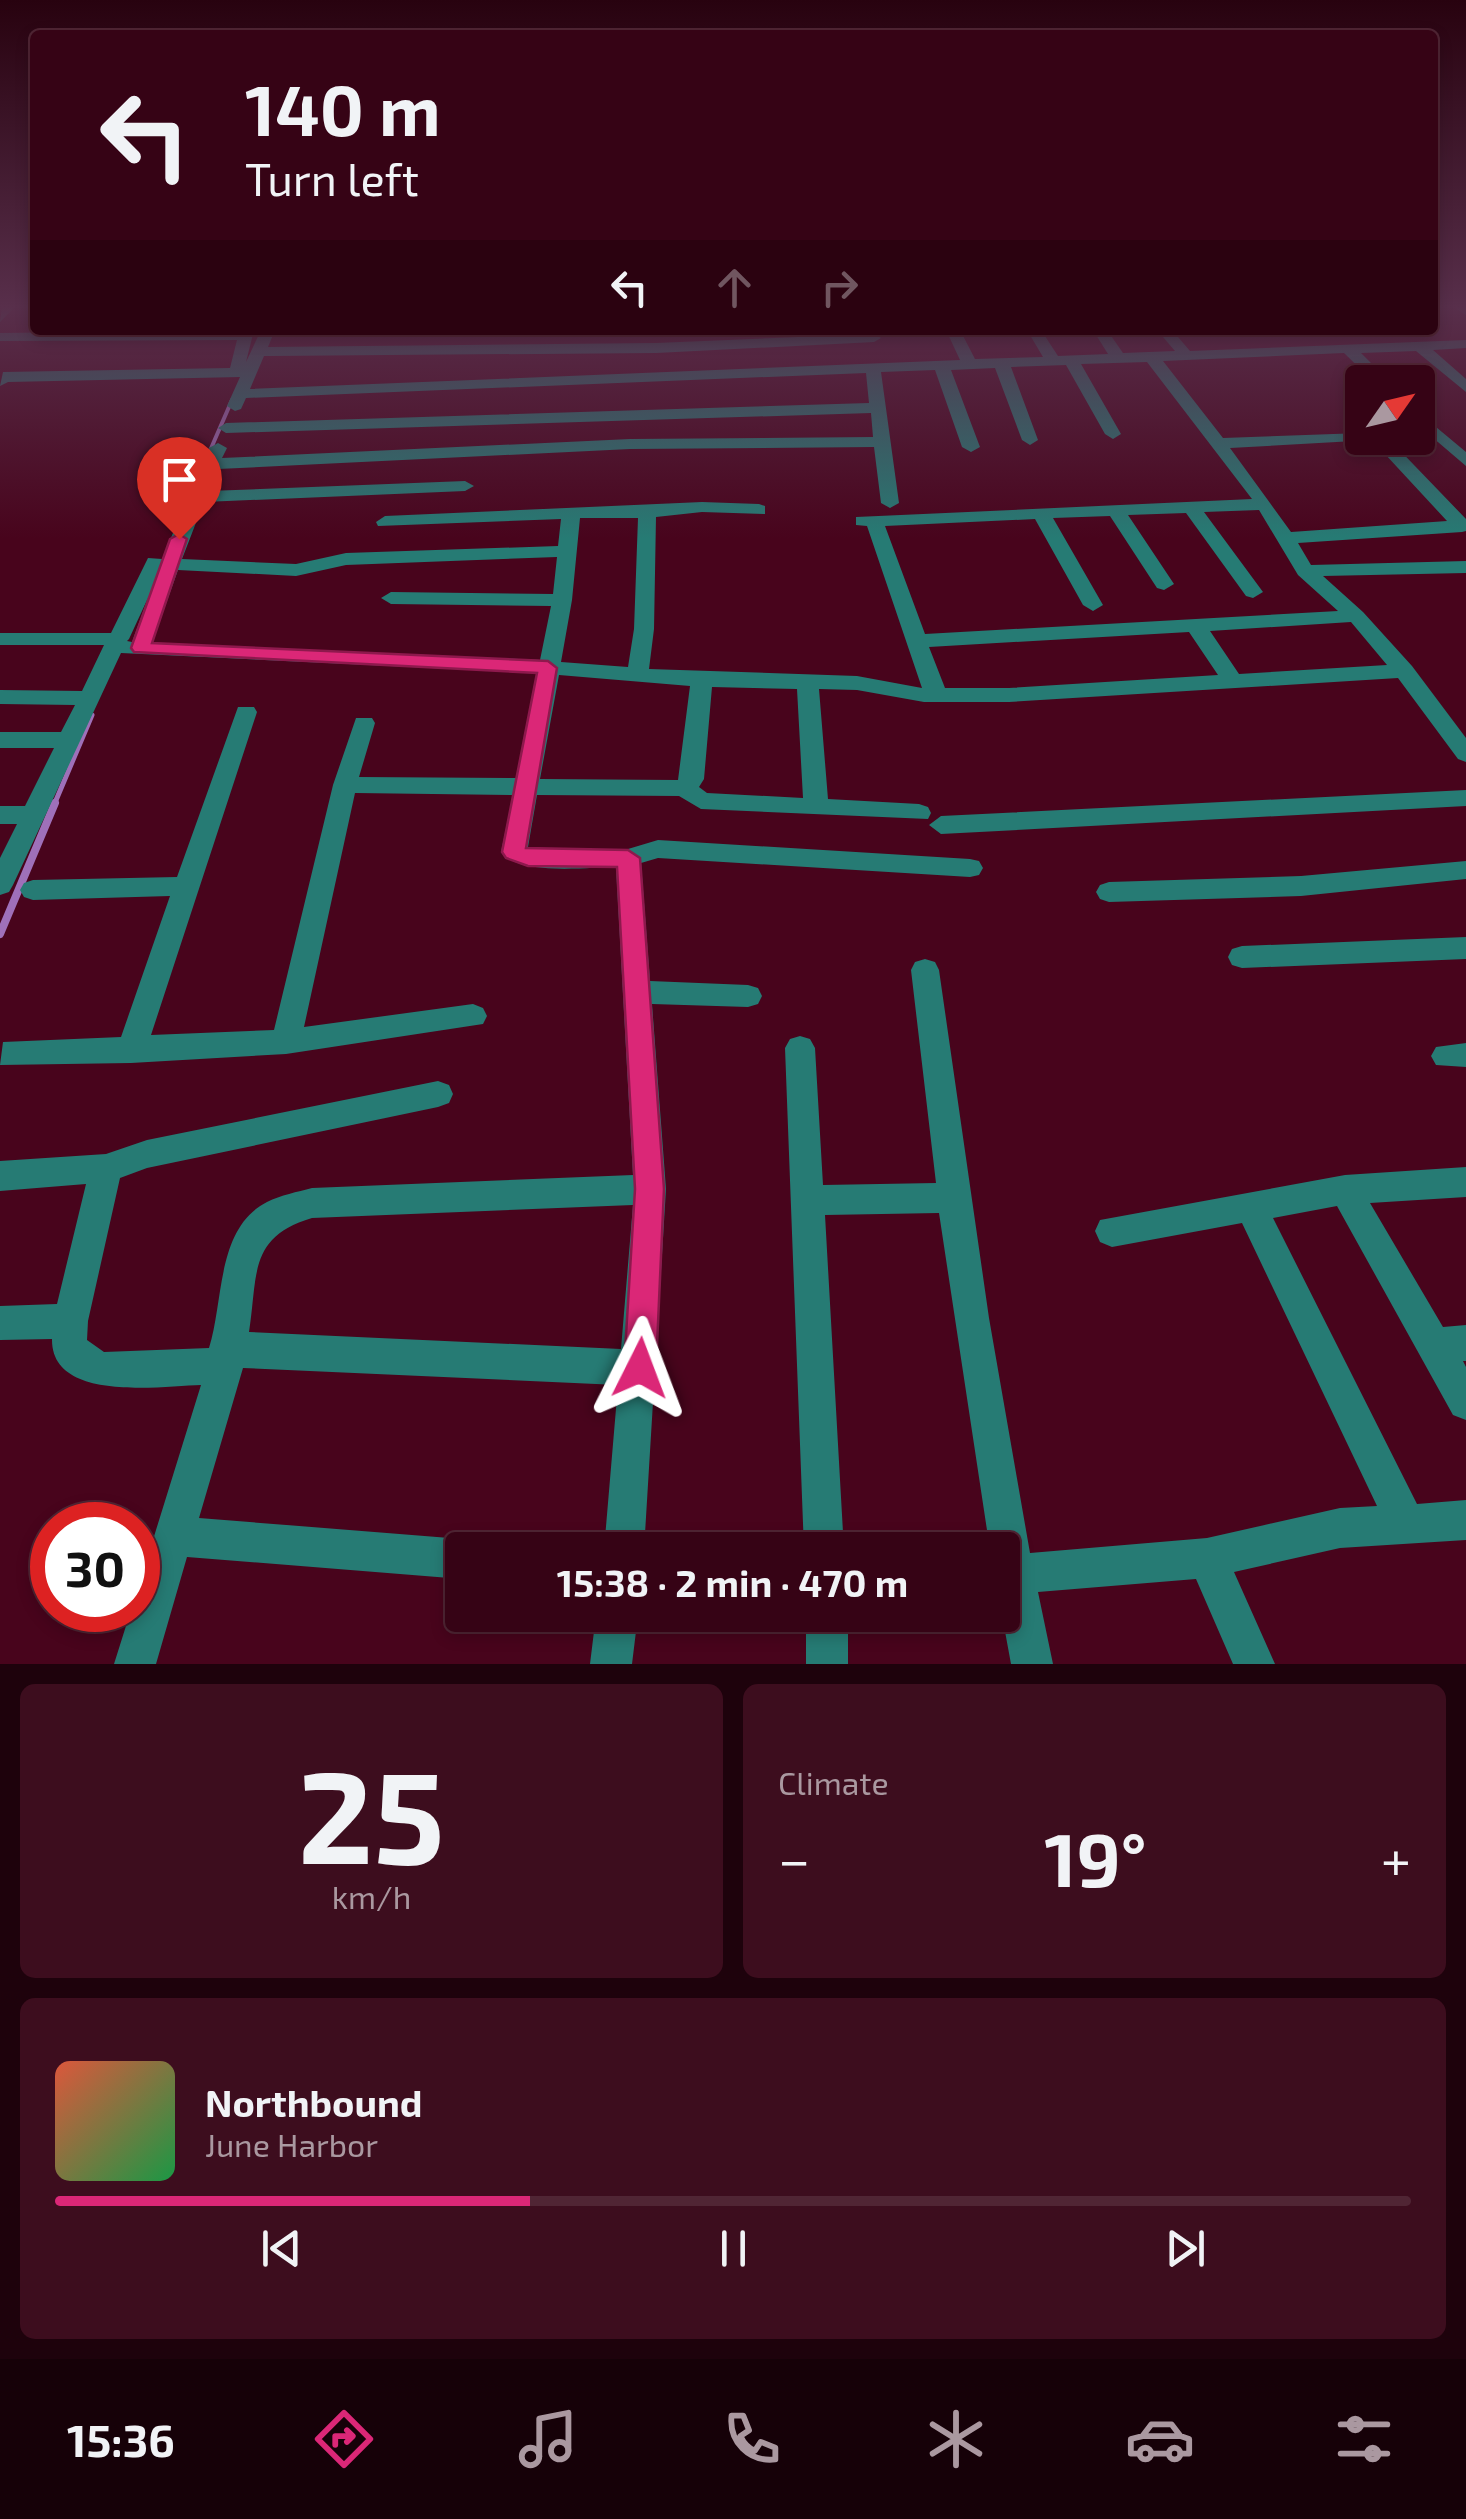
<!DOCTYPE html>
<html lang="en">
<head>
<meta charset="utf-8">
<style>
	body { margin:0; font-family:"Exo 2",sans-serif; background:#3d0d1e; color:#f1f3f6; height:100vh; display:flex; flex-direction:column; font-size:38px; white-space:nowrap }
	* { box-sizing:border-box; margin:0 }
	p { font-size:32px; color:#aa98a0 }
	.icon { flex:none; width:55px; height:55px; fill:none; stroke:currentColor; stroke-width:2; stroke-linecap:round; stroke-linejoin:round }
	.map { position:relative; height:1664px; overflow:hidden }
	.sheet { display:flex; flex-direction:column; gap:20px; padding:20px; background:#1e020c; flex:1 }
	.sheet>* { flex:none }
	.hud { position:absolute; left:30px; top:30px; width:1408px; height:305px; border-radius:10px; box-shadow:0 5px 15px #0003,0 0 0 2px #502534; background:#360315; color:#f1f3f6; overflow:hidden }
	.needle { width:65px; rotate:56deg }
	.buttons { position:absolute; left:1345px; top:365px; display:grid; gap:20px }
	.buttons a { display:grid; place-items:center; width:90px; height:90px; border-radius:10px; background:#360315; box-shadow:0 5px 15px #0003,0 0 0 2px #502534; font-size:50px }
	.speed { position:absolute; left:30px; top:1502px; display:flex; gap:20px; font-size:50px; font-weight:700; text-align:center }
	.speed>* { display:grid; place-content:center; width:130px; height:130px; border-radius:50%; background:#360315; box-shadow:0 5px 15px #0003,0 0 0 2px #502534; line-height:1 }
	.speed .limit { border:15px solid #d22; background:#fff; color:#111 }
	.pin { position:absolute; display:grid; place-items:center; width:85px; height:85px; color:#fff; margin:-102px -42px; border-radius:50% 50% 50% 0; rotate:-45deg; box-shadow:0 0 10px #0007 }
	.pin .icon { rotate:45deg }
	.me { position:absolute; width:110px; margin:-55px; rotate:3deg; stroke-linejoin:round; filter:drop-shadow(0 0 8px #0008) }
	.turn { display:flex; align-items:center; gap:35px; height:210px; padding:0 50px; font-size:45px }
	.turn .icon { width:130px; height:130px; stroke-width:2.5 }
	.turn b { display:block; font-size:70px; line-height:85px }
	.lanes { display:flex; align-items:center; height:95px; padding:0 50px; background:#0003; justify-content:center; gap:50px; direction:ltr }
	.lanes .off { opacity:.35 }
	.big { font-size:75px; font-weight:700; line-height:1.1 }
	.sheet .tile { flex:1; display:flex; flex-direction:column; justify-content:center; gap:15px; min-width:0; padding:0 35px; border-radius:15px; background:#3d0d1e }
	.sheet .dial { align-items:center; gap:0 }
	.dial b { font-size:130px; line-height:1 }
	.song { display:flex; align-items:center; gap:30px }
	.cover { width:120px; height:120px; border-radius:15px; background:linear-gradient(135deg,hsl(10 70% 55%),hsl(140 70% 35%)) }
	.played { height:10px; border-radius:5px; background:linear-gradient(90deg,#db2777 35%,#502534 35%) }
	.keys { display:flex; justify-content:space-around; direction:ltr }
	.heat { display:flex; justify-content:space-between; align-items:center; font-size:55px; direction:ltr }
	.sheet .tiles { flex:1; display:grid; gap:20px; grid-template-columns:1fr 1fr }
	.tile:last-child { grid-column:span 2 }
	.trip { position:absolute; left:445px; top:1532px; width:575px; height:100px; border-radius:10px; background:#360315; box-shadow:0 5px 15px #0003,0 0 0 2px #502534; font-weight:700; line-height:100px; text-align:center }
	.dock { display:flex; height:160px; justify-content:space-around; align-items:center; background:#160108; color:#aa98a0 }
	.dock .icon { width:70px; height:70px }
	.dock .active { color:#db2777 }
	.dock b { font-size:45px; color:#f1f3f6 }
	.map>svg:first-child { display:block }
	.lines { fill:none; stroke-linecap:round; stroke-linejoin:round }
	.stream-far2 { stroke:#9f70b9; stroke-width:4 }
	.stream-far1 { stroke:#9f70b9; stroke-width:5 }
	.stream { stroke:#9f70b9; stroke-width:8 }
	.minor { fill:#267b74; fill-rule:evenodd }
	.route { fill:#db2777; stroke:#8e194d; stroke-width:2.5 }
</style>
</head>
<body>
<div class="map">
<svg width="1466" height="1664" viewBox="0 0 1466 1664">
	<rect width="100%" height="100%" fill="#48041c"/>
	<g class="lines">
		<path class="stream-far2" d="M209 453 232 400"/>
		<path class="stream-far1" d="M54 805 92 715"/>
		<path class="stream" d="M0 934 55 803"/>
		<path class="minor" d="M2 306H16L0 322Z
			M1452 306H1466V315Z
			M254 330 246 362 261 330H275L268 347 656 343 874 334 881 338 874 342 656 353 264 356 250 389 960 360 946 330H960L975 359 1043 357 1027 330H1041L1058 356 1108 354 1093 330H1107L1123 353 1175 351 1157 330H1172L1190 351 1466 340V348L1433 350 1466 379V392L1416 351 1361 353 1390 382H1374L1344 353 1163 361 1223 438 1362 433V438H1388L1466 519V531L1462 532 1298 543 1311 565 1466 561V573L1323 576 1363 612 1412 666 1466 738V762L1458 759 1398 678 1009 702H924L857 690 819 689 828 799 919 804 928 807 931 813 928 819 701 809 679 796 537 795 528 847 531 849H628L658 840 970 859 979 861 983 868 979 875 970 877 658 858 641 863 650 981 748 985 758 988 762 996 758 1004 748 1007 652 1004 666 1189 644 1550H604L618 1385 243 1368 199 1518 462 1539 476 1545 478 1550H462V1579L187 1557 156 1664H114L131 1610H138V1588L201 1385C161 1386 51 1403 52 1339L0 1340V1306L57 1304 86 1184 0 1191V1161L106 1154 147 1140 438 1081 449 1085 453 1094 449 1103 438 1107 147 1168 120 1178 88 1321 87 1340 104 1352 209 1348C224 1301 216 1228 267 1202 281 1195 297 1192 312 1188L633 1175 616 867C588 867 518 876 501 852L513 795 355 793 304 1027 473 1004 483 1008 487 1016 483 1024 286 1054 131 1063 0 1065 3 1042 121 1037 170 896 33 900 24 897 20 890 24 883 33 880 177 877 238 707H254L257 712 151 1035 274 1030 333 785 356 718H372L375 723 359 777 516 778 537 673 121 653 13 885 9 892 0 895V858L17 824H0V806H25L54 748H0V732H61L75 705 0 704V690L82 691 104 645H0V633H111L148 558 162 559 209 448 218 443 227 448 222 458 630 439 873 437 871 413 226 433 218 428 226 423 869 403 866 373 246 398 241 409 235 411 227 406 240 377 8 382 0 386 3 372 230 368 237 340 0 341V333ZM1147 362 1252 499 856 517V525L867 526 922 688 857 676 649 669 654 629 656 517 702 512 765 514V506L759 504 702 502 385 516 376 522 378 526 561 519 558 546 346 553 296 564 182 559 204 502 465 491 474 486 465 481 208 491 218 469 630 449 874 447 881 503 890 508 899 503 881 372 935 370 962 447 971 452 980 447 951 370 995 368 1022 440 1030 445 1038 440 1011 367 1066 365 1105 434 1113 439 1121 434 1081 364ZM1372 440 1447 521 1291 532 1230 448ZM1259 510 1298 575 1338 611 925 634 885 526 1035 519 1083 605 1093 611 1103 605 1053 518 1110 516 1157 588 1164 590 1174 584 1128 515 1186 513 1246 596 1253 598 1263 592 1204 512ZM580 518H638L634 629 628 667 561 662 572 600ZM557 557 553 594 391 592 381 598 391 604 551 606 540 660 152 643 178 570 296 576 346 565ZM148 598 132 642 127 641 129 639ZM1351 622 1387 665 1239 674 1210 631ZM1189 632 1218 675 1009 688H945L929 647ZM559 675 690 686 678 780 540 779ZM712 687 797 689 803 798 707 793 699 787 704 779ZM633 1205 621 1349 249 1332C258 1275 248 1237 312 1218Z
			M1418 412 1466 452V466L1418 425Z
			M1466 790V806L941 834 929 825 941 816Z
			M1466 861V879L1301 896 1109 902 1100 899 1096 892 1100 885 1109 882 1301 876Z
			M1466 937V959L1242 968 1232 965 1228 957 1232 949 1242 946Z
			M925 959 935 962 939 970 989 1318 1030 1553 1207 1538 1340 1508 1377 1506 1242 1223 1112 1247 1100 1242 1095 1231 1100 1220 1345 1175 1466 1167V1197L1370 1203 1443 1327 1466 1325V1361H1463L1466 1367V1420L1453 1415 1337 1206 1273 1218 1417 1504 1466 1500V1540L1340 1548 1234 1572 1275 1664H1233L1196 1579 1038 1592 1053 1664H1011L1002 1615V1550H990L939 1213 825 1215 844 1550H804L785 1048 790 1039 800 1036 810 1039 815 1048 823 1185 936 1183 911 970 915 962Z
			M1466 1043V1067L1436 1065 1431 1056 1436 1047Z
			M596 1615H638L632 1664H590Z
			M806 1615H848V1664H806Z"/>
	</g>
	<linearGradient id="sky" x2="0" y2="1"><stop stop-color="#28020f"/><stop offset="0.57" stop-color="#582f4b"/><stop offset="1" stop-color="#582f4b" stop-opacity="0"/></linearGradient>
	<rect width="1466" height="539" fill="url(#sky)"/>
	<path class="route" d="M179 534 187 539 152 643 548 661 557 668 526 848 628 850 640 858 664 1189 656 1368 652 1379 640 1384 628 1379 624 1368 635 1189 617 867 528 866 506 858 502 852 537 673 134 652 131 648 170 539Z"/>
</svg>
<div class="buttons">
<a><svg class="needle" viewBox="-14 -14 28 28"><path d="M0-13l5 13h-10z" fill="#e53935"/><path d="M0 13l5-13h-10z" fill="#aa98a0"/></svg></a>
</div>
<div class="speed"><div class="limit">30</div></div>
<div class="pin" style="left:179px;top:539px;background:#d93025"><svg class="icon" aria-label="arrive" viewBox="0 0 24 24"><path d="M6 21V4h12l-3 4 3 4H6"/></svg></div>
<svg class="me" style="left:640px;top:1368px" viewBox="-20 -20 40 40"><path d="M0-17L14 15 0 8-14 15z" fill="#db2777" stroke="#fff" stroke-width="4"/></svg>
<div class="trip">15:38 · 2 min · 470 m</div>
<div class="hud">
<div class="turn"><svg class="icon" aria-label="left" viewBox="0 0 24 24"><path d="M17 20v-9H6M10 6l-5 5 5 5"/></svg><div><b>140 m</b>Turn left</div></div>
<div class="lanes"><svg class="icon" aria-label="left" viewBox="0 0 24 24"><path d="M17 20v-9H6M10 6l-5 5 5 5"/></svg><svg class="icon off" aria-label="ahead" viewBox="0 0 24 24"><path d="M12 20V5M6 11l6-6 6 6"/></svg><svg class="icon off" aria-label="right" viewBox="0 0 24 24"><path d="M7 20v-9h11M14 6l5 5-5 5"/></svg></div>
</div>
</div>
<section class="sheet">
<div class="tiles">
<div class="tile dial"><b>25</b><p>km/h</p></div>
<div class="tile"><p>Climate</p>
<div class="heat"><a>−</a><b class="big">19°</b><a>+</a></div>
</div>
<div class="tile">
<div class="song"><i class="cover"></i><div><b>Northbound</b><p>June Harbor</p></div></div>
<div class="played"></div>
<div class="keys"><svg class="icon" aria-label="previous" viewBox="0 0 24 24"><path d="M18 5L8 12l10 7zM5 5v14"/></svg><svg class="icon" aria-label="pause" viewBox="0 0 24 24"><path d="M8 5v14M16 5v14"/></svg><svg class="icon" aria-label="next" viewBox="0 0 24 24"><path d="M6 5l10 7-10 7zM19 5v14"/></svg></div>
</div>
</div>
</section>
<nav class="dock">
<b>15:36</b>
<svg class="icon active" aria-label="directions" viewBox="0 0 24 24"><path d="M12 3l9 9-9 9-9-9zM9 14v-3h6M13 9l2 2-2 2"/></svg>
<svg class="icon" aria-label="music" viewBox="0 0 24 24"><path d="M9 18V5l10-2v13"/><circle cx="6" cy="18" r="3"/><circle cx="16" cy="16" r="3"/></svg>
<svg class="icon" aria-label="phone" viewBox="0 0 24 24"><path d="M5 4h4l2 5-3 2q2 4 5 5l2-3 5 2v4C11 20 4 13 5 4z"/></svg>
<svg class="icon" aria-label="climate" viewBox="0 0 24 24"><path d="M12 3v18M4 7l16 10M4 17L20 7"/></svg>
<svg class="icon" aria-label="car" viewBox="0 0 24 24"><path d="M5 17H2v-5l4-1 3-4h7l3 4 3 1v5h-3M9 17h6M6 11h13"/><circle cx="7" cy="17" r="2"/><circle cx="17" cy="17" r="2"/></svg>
<svg class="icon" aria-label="filters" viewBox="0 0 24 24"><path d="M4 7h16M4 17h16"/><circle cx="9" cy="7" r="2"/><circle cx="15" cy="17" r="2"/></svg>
</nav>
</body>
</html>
